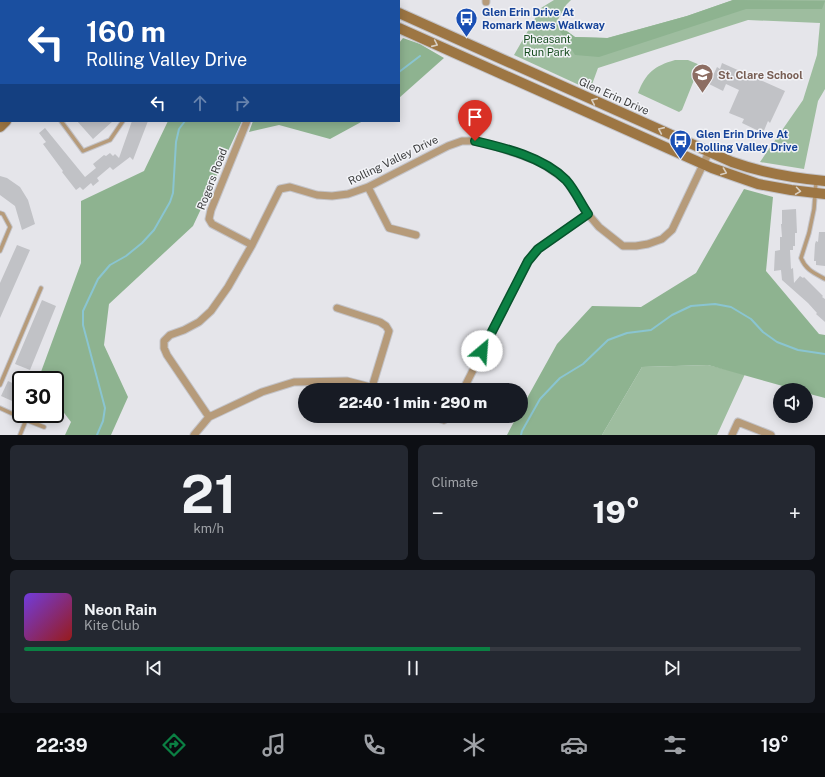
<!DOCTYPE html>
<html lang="en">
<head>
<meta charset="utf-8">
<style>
	body { margin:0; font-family:"Public Sans",sans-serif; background:#242831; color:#f1f3f6; height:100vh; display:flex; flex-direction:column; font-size:15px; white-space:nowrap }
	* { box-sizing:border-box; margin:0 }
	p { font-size:13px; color:#9ea1a6 }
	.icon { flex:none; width:22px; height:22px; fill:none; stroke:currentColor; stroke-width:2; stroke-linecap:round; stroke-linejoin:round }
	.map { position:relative; height:435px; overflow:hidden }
	.details { display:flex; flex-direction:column; gap:10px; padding:10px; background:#0d0f14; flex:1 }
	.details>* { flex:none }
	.banner { position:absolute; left:0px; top:0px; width:400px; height:122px; box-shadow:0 2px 10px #0003; background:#1a4fa0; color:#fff; overflow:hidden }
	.controls { position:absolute; left:773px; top:383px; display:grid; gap:8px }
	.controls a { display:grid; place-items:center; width:40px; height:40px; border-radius:50%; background:#171b24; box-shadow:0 2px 10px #0003; font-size:20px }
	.speed { position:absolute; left:12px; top:371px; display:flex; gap:8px; font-size:20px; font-weight:700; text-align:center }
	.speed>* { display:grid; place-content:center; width:52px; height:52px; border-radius:50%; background:#171b24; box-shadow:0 2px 10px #0003; line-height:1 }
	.speed .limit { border:2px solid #111; border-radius:6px; background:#fff; color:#111 }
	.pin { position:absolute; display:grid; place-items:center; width:34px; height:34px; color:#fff; margin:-41px -17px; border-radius:50% 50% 50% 0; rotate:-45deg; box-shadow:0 0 4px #0007 }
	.pin .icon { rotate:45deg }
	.me { position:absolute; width:44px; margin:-22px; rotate:27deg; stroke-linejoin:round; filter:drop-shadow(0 0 3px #0008) }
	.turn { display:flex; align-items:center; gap:14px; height:84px; padding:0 20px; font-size:18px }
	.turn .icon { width:52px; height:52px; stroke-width:2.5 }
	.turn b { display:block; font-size:28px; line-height:34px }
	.lanes { display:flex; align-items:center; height:38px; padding:0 20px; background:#0003; justify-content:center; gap:20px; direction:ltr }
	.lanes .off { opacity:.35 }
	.big { font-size:30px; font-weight:800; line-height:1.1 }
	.details .widget { flex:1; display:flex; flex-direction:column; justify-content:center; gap:6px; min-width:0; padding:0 14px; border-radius:6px; background:#242831 }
	.details .dial { align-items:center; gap:0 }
	.dial b { font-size:52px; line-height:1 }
	.song { display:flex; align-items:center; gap:12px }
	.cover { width:48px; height:48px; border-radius:6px; background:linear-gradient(135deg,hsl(260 70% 55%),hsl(0 70% 35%)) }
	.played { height:4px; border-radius:2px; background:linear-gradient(90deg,#0b8043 60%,#363941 60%) }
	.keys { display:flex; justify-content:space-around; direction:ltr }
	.heat { display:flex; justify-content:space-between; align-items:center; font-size:22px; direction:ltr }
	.details .tiles { flex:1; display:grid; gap:10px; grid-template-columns:1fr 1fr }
	.widget:last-child { grid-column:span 2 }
	.trip { position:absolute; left:298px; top:383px; width:230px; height:40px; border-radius:20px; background:#171b24; box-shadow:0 2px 10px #0003; font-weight:800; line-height:40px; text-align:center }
	.tab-bar { display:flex; height:64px; justify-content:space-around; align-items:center; background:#090b0e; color:#9ea1a6 }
	.tab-bar .icon { width:28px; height:28px }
	.tab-bar .current { color:#0b8043 }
	.tab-bar b { font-size:18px; color:#f1f3f6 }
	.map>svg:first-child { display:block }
	.green { fill:#9ebd9f }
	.forest { fill:#8eb390 }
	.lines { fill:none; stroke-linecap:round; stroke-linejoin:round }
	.stream { stroke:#8ac5d1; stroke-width:2 }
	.building { fill:#c1c2c6 }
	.lane-casing { stroke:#c3c3c8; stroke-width:5.5 }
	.street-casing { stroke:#c3c3c8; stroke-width:9 }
	.secondary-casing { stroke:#c3c3c8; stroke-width:12 }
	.lane { stroke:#b69b7a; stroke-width:3.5 }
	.street { stroke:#b69b7a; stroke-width:7 }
	.secondary { stroke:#9d7643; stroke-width:10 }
	.oneway { stroke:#d8cec1 }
	.route-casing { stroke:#07532c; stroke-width:10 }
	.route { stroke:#0b8043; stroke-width:7 }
	.labels { text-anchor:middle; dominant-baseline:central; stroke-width:3; stroke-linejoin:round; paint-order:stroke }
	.transit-label { font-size:11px; font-weight:bold; fill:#164399; stroke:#f2f3f7; text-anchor:start }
	.park-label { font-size:11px; fill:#184d20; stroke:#f2f3f7 }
	.education-label { font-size:11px; font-weight:bold; fill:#785e54; stroke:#f2f3f7; text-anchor:start }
	.street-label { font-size:11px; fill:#3c3d3e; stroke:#f2f3f7 }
</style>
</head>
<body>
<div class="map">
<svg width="825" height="435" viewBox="0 0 825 435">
	<rect width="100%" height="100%" fill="#e5e5ea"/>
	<path class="green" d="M554 0H571L566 5 556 23 575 37 607 38 687 16 733 0H825V89L818 101 804 169 760 162 803 100 817 55 820 23 748 20 598 68 590 90 514 55 541 8Z
		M675 60H688L700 65 682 110 679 112 638 93C646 73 654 66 675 60Z
		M708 365 745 374 717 435H602L642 367Z"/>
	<path class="forest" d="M733 0 825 1 822 9H746L599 57 575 55 555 23 575 37 608 38 687 16Z
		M403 38 420 44 444 58 399 98V43Z
		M168 121H242L193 226 109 304 104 345 128 397 111 435H65L71 422 55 401V380H38L81 263V201L144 171Z
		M253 121H363L330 139 279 125 249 132Z
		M744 189 773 197 766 271 819 334 825 335V398L806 393V390H797L708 365 642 367 602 435H507L517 416H521V409L557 344 592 306 641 307 696 273Z"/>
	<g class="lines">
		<path class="stream" d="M399 72 420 56
			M97 435 103 421 105 408 83 325V311L98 279 110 265 126 256 142 243 154 230 170 202 173 193 176 142 179 129 185 121
			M521 435 522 431 540 399 560 378 583 364 608 340 627 333 651 330 672 315 691 306 715 304 731 307 751 319 763 332 777 342 798 350 825 354"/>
	</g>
	<path class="building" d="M722 63 785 91 770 123 768 121 763 133 742 123 744 119 729 113 739 90 726 84 723 91 709 84 717 67 720 69Z
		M77 121H113L93 139Z
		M132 121H148L133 160 130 157 113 170 110 167 97 178 99 181 93 186 91 183 83 190 80 187 76 190 62 172 63 171 43 144 46 142 39 133 45 128 85 177 96 168 93 164 104 155 106 156 110 153 113 156 115 154 119 158Z
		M0 176 7 178 20 187 28 200 35 224 22 230 15 206 0 195Z
		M796 209 797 233H795V246H793V250H790L791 269 793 268 794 283 800 276 803 278 804 277 823 296 822 297 825 299V322L816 314 817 313 808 303 782 280 781 270 774 271 775 251 780 250V237H782L781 224H782V210Z
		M819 232H825V266L816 265V261H814L815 244 816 241 818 242Z
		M17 245 30 250 0 318V283Z
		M42 300 56 306 30 370 15 364Z
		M8 381 21 387V405L1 396Z"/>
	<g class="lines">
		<defs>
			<path id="lane" d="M199 0 200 1
				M37 1 38 0
				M187 1 188 0
				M269 1 270 0
				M61 121 83 151 110 140 123 121
				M816 181 814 209 809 233 801 258C806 270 814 273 825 279
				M0 213 3 214 10 227 0 251
				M0 385 41 288
				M0 408 26 420 20 435
				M26 420 44 427"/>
			<path id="street" d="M486 0V2
				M297 1V0
				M247 121 211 210 209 219 212 224 252 245
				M368 187 389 228 416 235
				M337 308 380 322 386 326 389 331 372 387
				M463 390 528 261 538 249 588 214
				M432 416 444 420 449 416
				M209 417 167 355 164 348V341L170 335 184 330 199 322 211 311 228 287 252 245 280 189 290 187 317 195 332 196 348 194 368 187 448 146 462 141H475L492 145 524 156 540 162 566 180 588 214 599 227 623 246H636L648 244 662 239 672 230 709 152
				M194 435 209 417 262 392 294 382 347 381 382 390
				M732 435 738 422 771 435"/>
			<path id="secondary" d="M333 0 335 1
				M369 0 372 1
				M140 1 141 0
				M399 13 732 162C763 173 793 178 825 181
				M399 28 712 168 758 184 791 190 825 194
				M0 127 6 121"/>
		</defs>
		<use href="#lane" class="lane-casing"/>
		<use href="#street" class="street-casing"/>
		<use href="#secondary" class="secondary-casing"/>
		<use href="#lane" class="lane"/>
		<use href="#street" class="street"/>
		<use href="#secondary" class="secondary"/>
	</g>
	<defs><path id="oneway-chevron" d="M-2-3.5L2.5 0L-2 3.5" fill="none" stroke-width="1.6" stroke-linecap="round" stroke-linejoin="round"/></defs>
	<g class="oneway">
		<use href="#oneway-chevron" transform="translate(435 44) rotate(24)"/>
		<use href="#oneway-chevron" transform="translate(594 101) rotate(-156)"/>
		<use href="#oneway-chevron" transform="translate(661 130) rotate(-156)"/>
		<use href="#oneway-chevron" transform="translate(724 172) rotate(21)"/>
		<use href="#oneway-chevron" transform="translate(798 191) rotate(8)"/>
	</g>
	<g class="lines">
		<defs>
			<path id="route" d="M475 141C505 148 543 157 566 180 575 190 581 204 588 214L538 249 528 261 482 351"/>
		</defs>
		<use href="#route" class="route-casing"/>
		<use href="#route" class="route"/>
	</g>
	<defs>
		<symbol id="bus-pin" viewBox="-11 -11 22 30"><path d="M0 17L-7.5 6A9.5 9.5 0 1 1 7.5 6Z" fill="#1a4fb4" stroke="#f2f3f7"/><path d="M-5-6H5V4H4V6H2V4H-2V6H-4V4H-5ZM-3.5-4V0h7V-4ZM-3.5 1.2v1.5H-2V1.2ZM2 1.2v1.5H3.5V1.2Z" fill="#fff"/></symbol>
		<symbol id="school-pin" viewBox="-11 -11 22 30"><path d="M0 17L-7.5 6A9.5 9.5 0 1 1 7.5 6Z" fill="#8d6e63" stroke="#f2f3f7"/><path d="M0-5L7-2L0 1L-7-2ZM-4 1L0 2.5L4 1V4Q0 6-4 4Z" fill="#fff"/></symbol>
	</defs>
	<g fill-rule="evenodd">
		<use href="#bus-pin" x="454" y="6" width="25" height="34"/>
		<use href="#school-pin" x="690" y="62" width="25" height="34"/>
		<use href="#bus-pin" x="668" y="128" width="25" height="34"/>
	</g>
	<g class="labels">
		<g class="transit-label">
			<text x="482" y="12">Glen Erin Drive At<tspan x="482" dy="13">Romark Mews Walkway</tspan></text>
			<text x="696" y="134">Glen Erin Drive At<tspan x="696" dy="13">Rolling Valley Drive</tspan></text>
		</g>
		<g class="park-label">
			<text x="547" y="39">Pheasant<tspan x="547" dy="13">Run Park</tspan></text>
		</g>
		<g class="education-label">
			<text x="718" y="75">St. Clare School</text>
		</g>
		<g class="street-label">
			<text transform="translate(614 96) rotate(24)">Glen Erin Drive</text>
			<text transform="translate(393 160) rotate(-26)">Rolling Valley Drive</text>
			<text transform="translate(212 179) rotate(-69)">Rogers Road</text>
		</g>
	</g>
</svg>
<div class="controls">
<a><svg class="icon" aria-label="sound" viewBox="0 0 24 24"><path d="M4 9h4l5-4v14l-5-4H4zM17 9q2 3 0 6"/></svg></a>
</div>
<div class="speed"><div class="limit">30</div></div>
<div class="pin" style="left:475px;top:141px;background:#d93025"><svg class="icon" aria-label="arrive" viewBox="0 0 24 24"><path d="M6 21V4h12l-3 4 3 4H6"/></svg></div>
<svg class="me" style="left:482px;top:351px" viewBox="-20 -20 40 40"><circle r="19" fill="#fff"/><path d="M0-13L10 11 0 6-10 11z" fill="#0b8043"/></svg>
<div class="trip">22:40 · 1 min · 290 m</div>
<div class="banner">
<div class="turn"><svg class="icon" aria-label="left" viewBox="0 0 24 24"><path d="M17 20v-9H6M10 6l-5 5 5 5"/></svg><div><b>160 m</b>Rolling Valley Drive</div></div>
<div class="lanes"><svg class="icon" aria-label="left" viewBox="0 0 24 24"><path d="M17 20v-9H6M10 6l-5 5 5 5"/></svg><svg class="icon off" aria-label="ahead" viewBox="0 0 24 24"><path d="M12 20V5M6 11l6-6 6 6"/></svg><svg class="icon off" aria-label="right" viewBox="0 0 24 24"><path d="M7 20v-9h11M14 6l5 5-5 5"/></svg></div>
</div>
</div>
<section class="details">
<div class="tiles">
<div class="widget dial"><b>21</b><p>km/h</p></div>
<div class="widget"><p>Climate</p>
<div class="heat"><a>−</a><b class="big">19°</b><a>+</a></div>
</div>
<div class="widget">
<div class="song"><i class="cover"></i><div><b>Neon Rain</b><p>Kite Club</p></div></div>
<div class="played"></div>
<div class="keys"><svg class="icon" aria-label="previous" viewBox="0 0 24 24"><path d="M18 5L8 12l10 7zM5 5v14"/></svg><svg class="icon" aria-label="pause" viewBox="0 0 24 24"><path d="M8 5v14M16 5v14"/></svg><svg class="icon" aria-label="next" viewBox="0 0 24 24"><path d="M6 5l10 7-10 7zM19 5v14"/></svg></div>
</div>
</div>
</section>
<nav class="tab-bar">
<b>22:39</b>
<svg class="icon current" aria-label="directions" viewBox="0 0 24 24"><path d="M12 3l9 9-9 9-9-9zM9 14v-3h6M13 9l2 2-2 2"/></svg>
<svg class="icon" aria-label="music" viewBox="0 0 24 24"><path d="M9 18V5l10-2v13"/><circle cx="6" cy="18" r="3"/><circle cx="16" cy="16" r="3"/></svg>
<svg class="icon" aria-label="phone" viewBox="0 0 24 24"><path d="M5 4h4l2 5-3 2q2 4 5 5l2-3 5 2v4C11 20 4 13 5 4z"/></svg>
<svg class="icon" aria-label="climate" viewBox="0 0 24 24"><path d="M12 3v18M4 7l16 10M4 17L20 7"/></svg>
<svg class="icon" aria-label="car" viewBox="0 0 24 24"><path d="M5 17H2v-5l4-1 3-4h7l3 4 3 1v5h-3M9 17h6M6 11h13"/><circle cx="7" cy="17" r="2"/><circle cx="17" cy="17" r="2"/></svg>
<svg class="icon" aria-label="filters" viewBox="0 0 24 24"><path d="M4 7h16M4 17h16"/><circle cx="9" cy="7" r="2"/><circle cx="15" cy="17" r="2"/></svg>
<b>19°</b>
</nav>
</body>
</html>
